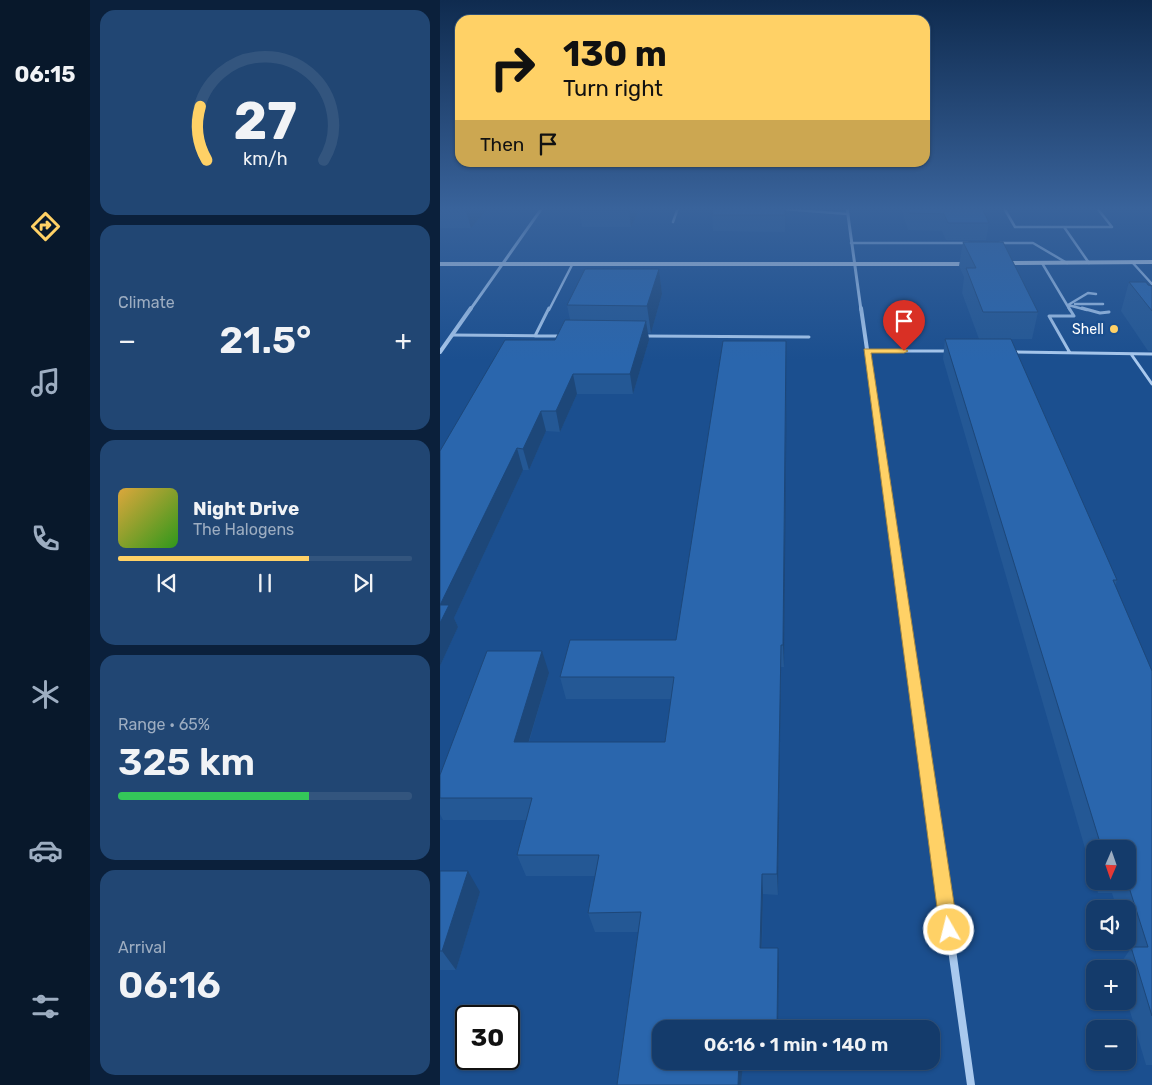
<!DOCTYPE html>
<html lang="en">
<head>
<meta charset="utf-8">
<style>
	body { margin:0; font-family:Rubik,sans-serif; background:#214673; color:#f1f3f6; height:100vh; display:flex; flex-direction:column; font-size:19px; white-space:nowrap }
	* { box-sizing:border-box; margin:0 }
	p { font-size:16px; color:#9dadc1 }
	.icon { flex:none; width:28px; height:28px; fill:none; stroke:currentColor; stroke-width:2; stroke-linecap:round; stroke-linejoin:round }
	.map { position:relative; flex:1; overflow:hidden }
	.sheet { display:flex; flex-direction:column; gap:10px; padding:10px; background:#0b203b; width:350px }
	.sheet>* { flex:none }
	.top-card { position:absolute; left:15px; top:15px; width:475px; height:152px; border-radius:15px; box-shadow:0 1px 4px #0004,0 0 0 1px #33557e; background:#ffd166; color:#111; overflow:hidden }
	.needle { width:32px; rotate:182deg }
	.tools { position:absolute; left:646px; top:840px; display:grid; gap:10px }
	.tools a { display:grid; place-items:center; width:50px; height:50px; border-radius:10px; background:#143b6b; box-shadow:0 1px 4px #0004,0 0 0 1px #33557e; font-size:25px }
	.speed { position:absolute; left:15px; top:1005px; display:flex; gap:10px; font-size:25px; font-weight:700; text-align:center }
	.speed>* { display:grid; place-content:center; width:65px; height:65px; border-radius:50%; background:#143b6b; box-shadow:0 1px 4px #0004,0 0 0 1px #33557e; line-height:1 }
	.speed .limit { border:2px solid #111; border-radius:8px; background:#fff; color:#111 }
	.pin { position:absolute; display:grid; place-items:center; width:42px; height:42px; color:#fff; margin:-51px -21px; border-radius:50% 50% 50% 0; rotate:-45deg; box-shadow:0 0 5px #0007 }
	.pin .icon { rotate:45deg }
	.me { position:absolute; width:55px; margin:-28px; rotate:352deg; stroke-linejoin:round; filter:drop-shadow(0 0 4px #0008) }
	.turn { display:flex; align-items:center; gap:18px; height:105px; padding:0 25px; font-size:22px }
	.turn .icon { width:65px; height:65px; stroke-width:2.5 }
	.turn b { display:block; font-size:35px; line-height:42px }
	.then { display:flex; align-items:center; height:48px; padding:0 25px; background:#0003; gap:10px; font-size:19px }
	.big { font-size:38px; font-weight:600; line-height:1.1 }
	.sheet .widget { flex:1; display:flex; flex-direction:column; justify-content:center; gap:8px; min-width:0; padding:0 18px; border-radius:15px; background:#214673 }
	.sheet .dial { align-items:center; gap:0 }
	.dial svg { height:130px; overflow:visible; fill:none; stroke:#33557e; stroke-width:7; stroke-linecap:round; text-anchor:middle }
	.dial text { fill:#f1f3f6; stroke:none }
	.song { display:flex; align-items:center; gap:15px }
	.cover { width:60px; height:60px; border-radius:8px; background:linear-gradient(135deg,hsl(40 70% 55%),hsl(110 70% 35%)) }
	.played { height:5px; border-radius:2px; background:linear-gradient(90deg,#ffd166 65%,#33557e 65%) }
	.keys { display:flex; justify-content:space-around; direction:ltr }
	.heat { display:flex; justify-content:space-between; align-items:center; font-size:28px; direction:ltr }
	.charge { height:8px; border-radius:4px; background:linear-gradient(90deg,#34c759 65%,#33557e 0) }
	.trip { position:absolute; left:212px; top:1020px; width:288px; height:50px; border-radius:15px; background:#143b6b; box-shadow:0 1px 4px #0004,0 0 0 1px #33557e; font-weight:600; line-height:50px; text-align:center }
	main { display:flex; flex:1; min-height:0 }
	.tab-bar { display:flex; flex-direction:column; width:90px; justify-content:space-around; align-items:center; background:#08182b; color:#9dadc1 }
	.tab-bar .icon { width:35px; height:35px }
	.tab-bar .selected { color:#ffd166 }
	.tab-bar b { font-size:22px; color:#f1f3f6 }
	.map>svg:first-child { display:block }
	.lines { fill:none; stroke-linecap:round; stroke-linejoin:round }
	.lane-far1 { stroke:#a9c9ee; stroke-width:2.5 }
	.lane { stroke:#a9c9ee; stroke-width:3 }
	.street-far4 { stroke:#a9c9ee; stroke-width:3 }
	.street-far3 { stroke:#a9c9ee; stroke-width:4 }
	.street-far2 { stroke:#a9c9ee; stroke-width:5 }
	.street-far1 { stroke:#a9c9ee; stroke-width:6 }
	.street { stroke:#a9c9ee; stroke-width:8 }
	.secondary { fill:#d6e6fa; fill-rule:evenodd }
	.wall { fill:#245895; fill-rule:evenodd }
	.shaded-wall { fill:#1d4779 }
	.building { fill:#2a66ad; stroke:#1d4779 }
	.route { fill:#ffd166; stroke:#a68842 }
	.poi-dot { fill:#ffd166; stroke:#1b4f8f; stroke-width:2 }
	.labels { text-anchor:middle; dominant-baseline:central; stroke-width:5; stroke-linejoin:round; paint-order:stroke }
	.far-poi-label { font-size:14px; fill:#fff; stroke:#1b4f8f; text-anchor:end }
</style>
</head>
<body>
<main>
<nav class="tab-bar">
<b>06:15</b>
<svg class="icon selected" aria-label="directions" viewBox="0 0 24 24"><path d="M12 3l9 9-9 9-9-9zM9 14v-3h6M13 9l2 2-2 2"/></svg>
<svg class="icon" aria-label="music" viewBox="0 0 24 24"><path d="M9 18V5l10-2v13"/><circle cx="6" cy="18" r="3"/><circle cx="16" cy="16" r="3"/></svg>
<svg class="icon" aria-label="phone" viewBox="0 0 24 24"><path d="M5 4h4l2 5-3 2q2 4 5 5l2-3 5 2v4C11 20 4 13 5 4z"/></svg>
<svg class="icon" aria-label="climate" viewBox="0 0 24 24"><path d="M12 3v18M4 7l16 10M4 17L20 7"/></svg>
<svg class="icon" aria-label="car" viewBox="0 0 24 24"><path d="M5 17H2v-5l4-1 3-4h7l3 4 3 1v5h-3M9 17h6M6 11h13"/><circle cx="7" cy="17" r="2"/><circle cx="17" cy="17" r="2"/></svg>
<svg class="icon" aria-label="filters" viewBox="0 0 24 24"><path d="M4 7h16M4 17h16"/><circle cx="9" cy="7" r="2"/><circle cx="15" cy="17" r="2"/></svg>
</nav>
<section class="sheet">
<div class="widget dial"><svg viewBox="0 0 100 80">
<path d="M14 69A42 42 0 1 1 86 69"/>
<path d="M14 69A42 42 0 0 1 10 36" stroke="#ffd166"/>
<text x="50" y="56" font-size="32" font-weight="700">27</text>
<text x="50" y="72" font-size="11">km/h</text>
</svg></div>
<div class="widget"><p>Climate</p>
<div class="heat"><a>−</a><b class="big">21.5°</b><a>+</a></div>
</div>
<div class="widget">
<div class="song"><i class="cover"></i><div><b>Night Drive</b><p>The Halogens</p></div></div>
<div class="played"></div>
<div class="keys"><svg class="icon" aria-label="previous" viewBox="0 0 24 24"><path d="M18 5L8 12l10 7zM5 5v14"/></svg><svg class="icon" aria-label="pause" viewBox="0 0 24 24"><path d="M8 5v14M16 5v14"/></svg><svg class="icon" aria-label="next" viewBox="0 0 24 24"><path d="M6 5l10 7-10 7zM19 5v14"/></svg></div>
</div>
<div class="widget"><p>Range · 65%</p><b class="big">325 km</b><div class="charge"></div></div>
<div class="widget"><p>Arrival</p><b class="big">06:16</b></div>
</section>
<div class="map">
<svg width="712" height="1085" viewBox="0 0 712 1085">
	<rect width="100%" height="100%" fill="#1b4f8f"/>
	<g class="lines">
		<path class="lane-far1" d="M564 208 575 227H672L657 208
			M343 209 408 214
			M233 222 238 208
			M624 227 649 263
			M411 243H528
			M560 243H593L627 263
			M692 262 712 284
			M602 263 630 310
			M635 304H663
			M109 310 132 265
			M647 310 628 305 648 293 656 294"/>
		<path class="lane" d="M629 308 634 316H609L630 353
			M642 308 660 313 669 312
			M12 335 122 336
			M95 336 109 308
			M204 336 369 337
			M427 351H507
			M572 352 712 354
			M691 354 712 384"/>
		<path class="street-far4" d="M407 208 421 310
			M30 310 102 208"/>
		<path class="street-far3" d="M421 308 440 439
			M0 352 31 308"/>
		<path class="street-far2" d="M439 437 463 604"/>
		<path class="street-far1" d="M463 602 493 815"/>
		<path class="street" d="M493 814 531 1085"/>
		<path class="secondary" d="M712 260V264L561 265 558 263 561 261Z
			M0 262H531L534 264 531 266H0Z"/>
	</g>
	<path class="wall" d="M0 208H48L31 228H0Z
		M141 208H200L191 227H142L139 210Z
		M273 208H346L345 232 273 231 272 215Z
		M461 208H542L549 223 546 240H506L502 231 468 230Z
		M523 242 598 312 592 339H539L522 293 524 277 519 266Z
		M219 269 222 294 211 333H208L209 340 193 394H137L120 432 106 431 89 470H83L14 618 18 627 0 666V451L115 340 130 320 127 305Z
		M689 282 712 311V351H708L681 311Z
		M505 339 677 580 675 586 712 671V1065H706L687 1001 688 969H678V967L689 951 686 941H688V909H677L672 893H658L503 359ZM655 849H688V881H655Z
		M346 341 344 667H341L338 895 323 894 322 948 339 967 221 1061H338V1063H303L301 1085H177L198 932H155L148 913 155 876H86L77 855 86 820H3L0 814V775L109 673 89 742H225L231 699H126L120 677 236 640Z
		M0 871 40 892 16 970H0Z"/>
	<path class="shaded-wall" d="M29 208H48L31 228 26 211Z
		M190 208H200L191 227 189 210Z
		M345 208H346L345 232Z
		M219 269 222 294 211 333 207 306Z
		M206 321 209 340 193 394 190 374Z
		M347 360 344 667 343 645Z
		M133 374 137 394 120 432 116 411Z
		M101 411 106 431 89 470 83 449Z
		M77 448 83 470 14 618 18 627 0 666V605Z
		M341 645V667L338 895 337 874Z
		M102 651 109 673 82 764 74 742Z
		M28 871 40 892 16 970 2 951Z
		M322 874 323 894 321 967 320 948Z
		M338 948 339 967 338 1029H337Z
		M299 1061H302L303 1063 301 1085H298Z"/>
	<path class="building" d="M0 208H29L26 211H0Z
		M141 208H190L189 210H139Z
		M273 208H345V215H272Z
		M468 208H542L549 223H508L504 214 469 213Z
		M523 242H563L598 312H543L526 268H536Z
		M145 269H219L207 306 127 305Z
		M689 282H706L708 285 712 286V311Z
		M125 320 206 321 190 374H133L116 411H101L83 449 77 448 0 605V451L65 340H115Z
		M505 339H571L677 580H673L712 671V1016L691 947H708L687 881 688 849H662Z
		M283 341H346L343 645H341L337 874H322L320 948H338L337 1029H221V1061H299L298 1085H177L201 912 148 913 159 855H77L92 798H0V775L47 651H102L74 742H225L234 677H120L130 640H236Z
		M0 605H9L0 623Z
		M0 871H28L2 951H0Z"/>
	<linearGradient id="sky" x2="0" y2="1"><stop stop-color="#0f2b4f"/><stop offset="0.58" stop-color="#39639b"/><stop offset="1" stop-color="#39639b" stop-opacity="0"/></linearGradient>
	<rect width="712" height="360" fill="url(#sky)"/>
	<path class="route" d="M424 349H464L468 351 464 353H431L518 930 515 937 509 939 503 937 500 930Z"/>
	<circle class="poi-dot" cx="674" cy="329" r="5"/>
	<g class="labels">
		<g class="far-poi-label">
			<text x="664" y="329">Shell</text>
		</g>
	</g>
</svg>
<div class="tools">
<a><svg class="needle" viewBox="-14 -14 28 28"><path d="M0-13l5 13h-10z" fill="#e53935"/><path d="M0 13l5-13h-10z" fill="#9dadc1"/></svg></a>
<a><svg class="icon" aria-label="sound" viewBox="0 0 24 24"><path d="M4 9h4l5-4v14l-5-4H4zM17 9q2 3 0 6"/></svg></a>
<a>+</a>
<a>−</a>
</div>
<div class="speed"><div class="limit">30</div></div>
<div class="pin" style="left:464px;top:351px;background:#d93025"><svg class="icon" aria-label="arrive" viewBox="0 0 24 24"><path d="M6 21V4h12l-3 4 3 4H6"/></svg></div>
<svg class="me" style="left:509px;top:930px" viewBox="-20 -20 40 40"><circle r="17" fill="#ffd166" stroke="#fff" stroke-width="3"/><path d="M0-11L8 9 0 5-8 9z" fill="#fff"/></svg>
<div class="trip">06:16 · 1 min · 140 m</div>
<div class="top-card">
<div class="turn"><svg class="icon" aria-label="right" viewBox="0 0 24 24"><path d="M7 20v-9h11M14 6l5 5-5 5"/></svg><div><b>130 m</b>Turn right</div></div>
<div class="then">Then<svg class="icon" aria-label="arrive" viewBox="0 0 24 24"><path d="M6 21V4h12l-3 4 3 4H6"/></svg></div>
</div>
</div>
</main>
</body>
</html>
